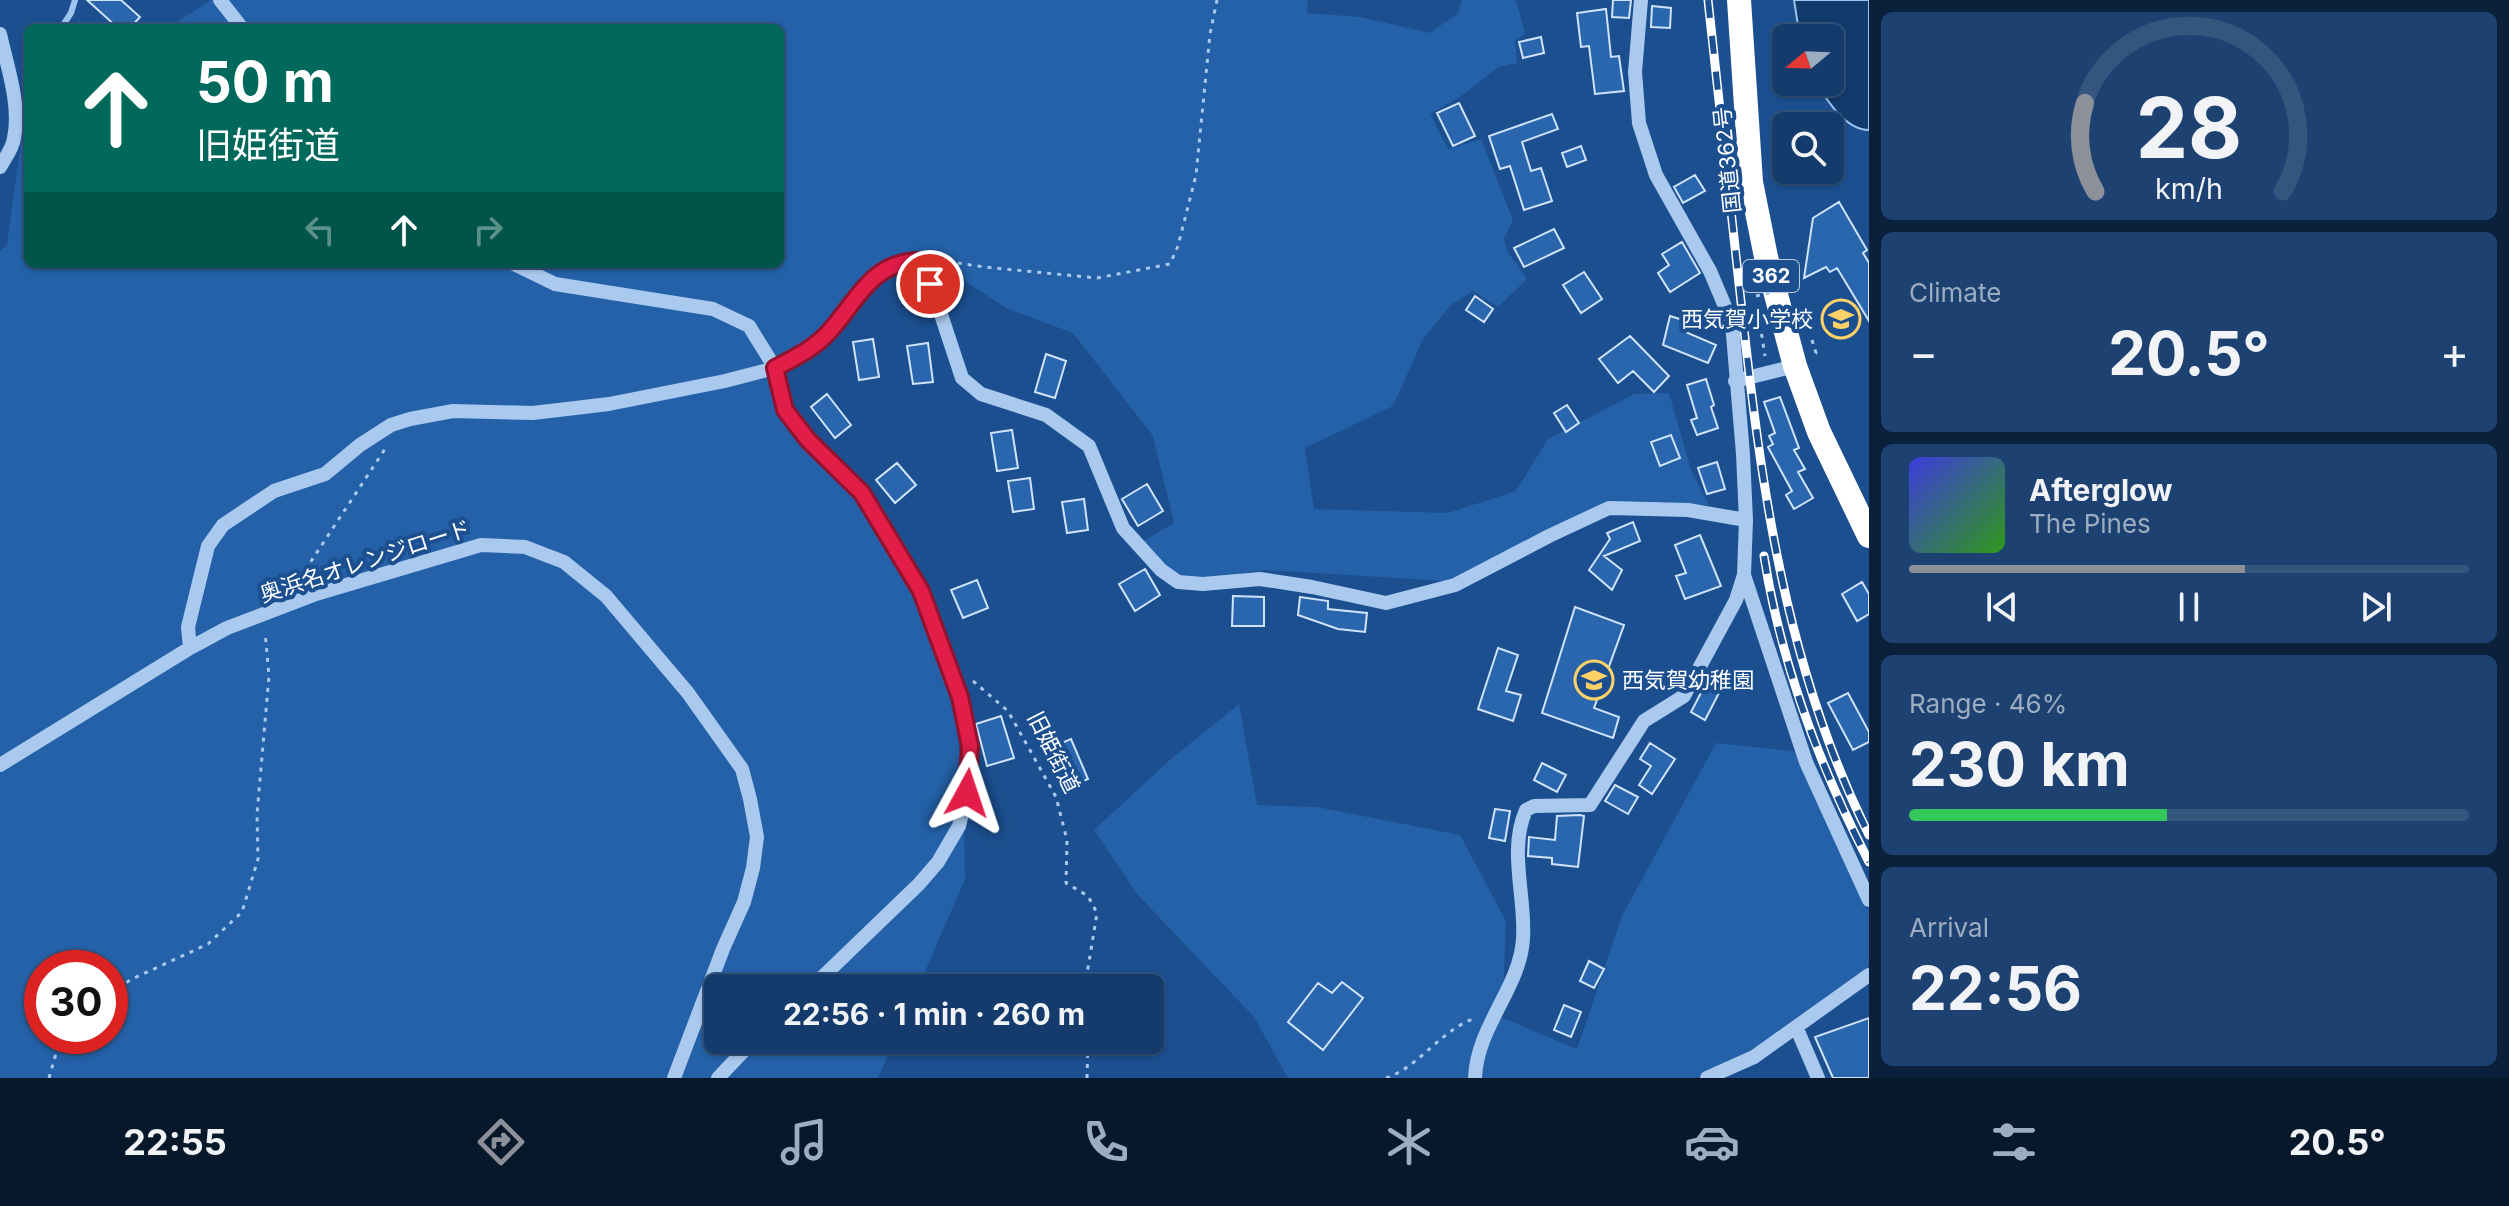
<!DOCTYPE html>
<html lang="en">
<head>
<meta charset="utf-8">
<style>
	body { margin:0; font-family:Inter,"Noto Sans JP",sans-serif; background:#1d4271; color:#f1f3f6; height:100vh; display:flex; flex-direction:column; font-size:30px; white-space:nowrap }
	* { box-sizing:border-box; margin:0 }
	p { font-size:26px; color:#9dadc1 }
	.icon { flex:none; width:44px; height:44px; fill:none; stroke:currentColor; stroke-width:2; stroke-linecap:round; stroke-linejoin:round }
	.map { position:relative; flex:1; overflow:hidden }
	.sheet { display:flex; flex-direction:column; gap:12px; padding:12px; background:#0b203b; width:640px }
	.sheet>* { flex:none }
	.guide { position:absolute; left:24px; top:24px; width:760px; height:244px; border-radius:12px; box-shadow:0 2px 6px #0004,0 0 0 2px #33557e; background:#00695c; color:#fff; overflow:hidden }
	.needle { width:52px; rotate:251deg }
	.fabs { position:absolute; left:1772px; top:24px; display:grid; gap:16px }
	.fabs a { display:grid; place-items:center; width:72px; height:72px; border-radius:12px; background:#143b6b; box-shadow:0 2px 6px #0004,0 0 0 2px #33557e; font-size:40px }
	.speed { position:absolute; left:24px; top:950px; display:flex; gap:16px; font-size:40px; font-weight:700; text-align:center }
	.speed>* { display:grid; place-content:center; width:104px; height:104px; border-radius:50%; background:#143b6b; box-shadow:0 2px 6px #0004,0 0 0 2px #33557e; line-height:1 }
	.speed .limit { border:12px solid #d22; background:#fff; color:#111 }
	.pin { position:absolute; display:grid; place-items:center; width:68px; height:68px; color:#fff; margin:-34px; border:4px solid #fff; border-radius:50%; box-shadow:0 2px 8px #0007 }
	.me { position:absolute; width:88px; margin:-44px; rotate:5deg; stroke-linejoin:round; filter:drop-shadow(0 0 6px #0008) }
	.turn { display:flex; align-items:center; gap:28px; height:168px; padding:0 40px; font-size:36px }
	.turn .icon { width:104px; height:104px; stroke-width:2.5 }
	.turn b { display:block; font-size:56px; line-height:68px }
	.lanes { display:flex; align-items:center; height:76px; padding:0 40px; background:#0003; justify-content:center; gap:40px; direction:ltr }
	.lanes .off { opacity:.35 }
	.big { font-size:60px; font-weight:700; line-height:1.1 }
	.sheet .widget { flex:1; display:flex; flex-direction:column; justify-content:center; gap:12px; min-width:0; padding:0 28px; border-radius:12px; background:#1d4271 }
	.sheet .dial { align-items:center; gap:0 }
	.dial svg { height:208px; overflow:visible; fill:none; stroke:#33557e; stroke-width:7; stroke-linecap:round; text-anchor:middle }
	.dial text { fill:#f1f3f6; stroke:none }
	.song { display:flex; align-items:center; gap:24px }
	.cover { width:96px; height:96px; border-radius:12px; background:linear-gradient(135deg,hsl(240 70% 55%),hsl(110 70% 35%)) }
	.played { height:8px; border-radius:4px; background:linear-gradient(90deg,#8c9099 60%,#33557e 60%) }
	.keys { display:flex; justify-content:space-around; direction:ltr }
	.heat { display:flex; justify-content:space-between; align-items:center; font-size:44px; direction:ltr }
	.charge { height:12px; border-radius:6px; background:linear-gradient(90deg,#34c759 46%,#33557e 0) }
	.trip { position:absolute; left:704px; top:974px; width:460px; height:80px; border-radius:12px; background:#143b6b; box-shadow:0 2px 6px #0004,0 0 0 2px #33557e; font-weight:700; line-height:80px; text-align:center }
	.menu { display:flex; height:128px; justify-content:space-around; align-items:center; background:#08182b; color:#9dadc1 }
	.menu .icon { width:56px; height:56px }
	.menu .active { color:#8c9099 }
	.menu b { font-size:36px; color:#f1f3f6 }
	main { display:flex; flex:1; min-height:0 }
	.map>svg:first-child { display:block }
	.green { fill:#2461a8; fill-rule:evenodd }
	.water { fill:#123a6d; stroke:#9cc4f0; stroke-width:2 }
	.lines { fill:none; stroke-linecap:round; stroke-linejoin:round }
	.stream { stroke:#9cc4f0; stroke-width:6 }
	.building { fill:#2a66ad; stroke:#cfe3fa; stroke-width:2 }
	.path { stroke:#a9c9ee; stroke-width:3; stroke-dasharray:4 6; stroke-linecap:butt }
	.minor { stroke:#a9c9ee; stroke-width:14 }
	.highway { stroke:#fff; stroke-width:24 }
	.rail-casing { stroke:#fff; stroke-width:9 }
	.rail { stroke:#1b4f8f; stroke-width:6; stroke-dasharray:18; stroke-linecap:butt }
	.path-bridge { stroke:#a9c9ee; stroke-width:3; stroke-dasharray:4 6; stroke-linecap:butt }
	.route-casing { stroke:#92132f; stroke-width:20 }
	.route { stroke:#e11d48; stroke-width:14 }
	.labels { text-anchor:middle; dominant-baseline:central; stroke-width:8; stroke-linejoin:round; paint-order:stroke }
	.shield { fill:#1b4f8f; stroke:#bbcadd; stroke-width:2 }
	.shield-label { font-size:20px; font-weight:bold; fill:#fff }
	.street-label { font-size:22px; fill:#fff; stroke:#1b4f8f }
	.poi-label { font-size:22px; fill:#fff; stroke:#1b4f8f; text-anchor:end }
</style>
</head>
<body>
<main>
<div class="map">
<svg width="1869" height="1078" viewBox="0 0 1869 1078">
	<rect width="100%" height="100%" fill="#1b4f8f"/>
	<path class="green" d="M211 0H1308L1307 13 1360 17 1430 33 1458 13 1462 0H1516L1525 34 1515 40 1517 63 1498 67 1460 97 1430 114 1448 149 1481 139 1513 220 1504 238 1507 251 1527 279 1498 307 1473 291 1451 305 1423 339 1393 406 1305 448 1314 509 1448 513 1516 491 1548 439 1634 394 1669 393 1691 470 1709 505 1608 506 1462 582 1265 570 1178 582 1143 541 1174 523 1153 436 1073 333 1006 308 919 251 883 270 775 369 782 396 908 568 952 694 963 778 965 879 918 988H718V1040H895L878 1078H0V251L7 244 28 94V264H780V28H168ZM42 968H110V1036H42Z
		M1239 704 1257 805 1317 807 1460 835 1506 921 1503 995 1496 1015 1577 1049 1622 916 1716 743 1802 752 1869 912V966L1775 1043 1696 1078H1288L1254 1017 1137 894 1094 830 1172 758Z"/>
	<path class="water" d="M1794 0H1869V130C1846 130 1828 102 1817 84L1816 82H1830V38H1800Z"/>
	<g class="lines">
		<path class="stream" d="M61 28 71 13 75 0"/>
	</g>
	<path class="building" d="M87 0H121L140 17 130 28H118Z
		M1613 0H1631L1629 18 1612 17Z
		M1652 6 1671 8 1670 28 1651 27Z
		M1606 9 1611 57 1619 56 1624 91 1595 94 1589 46 1581 47 1577 13Z
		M1541 37 1544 53 1523 58 1519 42Z
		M1459 103 1475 136 1453 146 1437 113Z
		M1552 114 1558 129 1522 142 1531 171 1541 168 1552 201 1524 210 1510 166 1500 169 1489 136Z
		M1581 146 1586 160 1567 167 1562 153Z
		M1695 175 1705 191 1683 203 1674 187Z
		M1839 202 1867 250 1863 253 1869 263V321L1837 268 1830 272 1826 267 1804 278 1813 218Z
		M1554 229 1564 248 1524 267 1514 248Z
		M1682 242 1700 273 1670 292 1658 273 1669 265 1662 254Z
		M1584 272 1602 299 1581 313 1563 285Z
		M1475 296 1493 309 1484 322 1466 310Z
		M1670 316 1686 321 1683 331 1716 345 1708 363 1663 345Z
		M1630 336 1669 376 1654 392 1633 371 1618 383 1599 359Z
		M873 339 879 377 859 380 853 342Z
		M928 343 933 382 913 384 907 346Z
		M1046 354 1066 361 1055 398 1035 392Z
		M1706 379 1714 405 1711 407 1718 428 1697 435 1691 420 1697 418 1687 385Z
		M827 394 851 425 835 438 811 407Z
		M1780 397 1799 448 1794 450 1805 469 1798 472 1813 498 1794 509 1786 495 1792 491 1768 447 1773 444 1769 436 1775 433 1764 402Z
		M1567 405 1579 423 1566 432 1554 413Z
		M1012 430 1018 468 997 471 991 433Z
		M1671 435 1680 458 1660 466 1651 442Z
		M1717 462 1725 489 1707 494 1698 468Z
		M897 463 916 485 895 503 876 480Z
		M1030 478 1034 509 1013 512 1008 481Z
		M1147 484 1163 511 1138 526 1122 499Z
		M1084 499 1088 530 1067 533 1062 502Z
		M1633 522 1640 541 1604 556 1622 570 1612 590 1589 570 1610 539 1607 533Z
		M1700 535 1721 586 1685 599 1676 576 1686 573 1675 545Z
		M1145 569 1160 595 1135 611 1119 584Z
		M977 580 988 608 963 618 951 590Z
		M1862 582 1869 594V614L1857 621 1842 594Z
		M1233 596 1264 597V626H1232Z
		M1300 597 1328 601V609L1367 613 1365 632 1338 629 1298 615Z
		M1575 607 1624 625 1594 708 1619 717 1613 738 1542 713Z
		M1498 648 1518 655 1506 691 1521 695 1513 721 1478 709Z
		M1705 685 1719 693 1705 720 1691 712Z
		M1848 693 1869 732V742L1853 750 1828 703Z
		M1001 716 1014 758 987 766 976 724Z
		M1071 739 1088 779 1063 790 1045 750Z
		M1650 743 1675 759 1652 794 1639 785 1651 766 1640 759Z
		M1542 763 1566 775 1557 792 1534 780Z
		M1615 785 1638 797 1628 814 1605 801Z
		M1495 809 1510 811 1505 841 1489 838Z
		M1580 815 1584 816 1578 867 1552 864V858L1528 856 1529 837 1555 840 1557 816Z
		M1589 961 1604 969 1594 988 1580 981Z
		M1342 982 1363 998 1323 1050 1288 1022 1318 983 1332 993Z
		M1564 1005 1581 1012 1571 1037 1554 1030Z
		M1869 1018V1078H1833L1815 1037Z"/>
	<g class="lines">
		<path class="path" d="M938 260 984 267 1097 278 1170 264 1178 246 1196 175 1210 34 1217 0
			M1760 324 1765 356
			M1812 340 1816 353 1813 354
			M292 585 302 575 385 449
			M973 681 1008 711 1056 797 1067 840 1066 883 1088 896 1097 913 1087 974V988
			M110 994 130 980 208 944 242 912 258 859 257 814 269 676 265 632
			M49 1078 61 1036
			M1087 1078 1088 1040
			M1386 1078C1421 1066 1441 1029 1476 1018"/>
		<path class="minor" d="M220 0 242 28
			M1641 0 1635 72 1639 123 1656 175 1710 271 1732 323 1743 454 1746 520 1744 575 1806 762 1869 900
			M0 34C7 66 21 105 14 138 13 148 5 158 0 167
			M514 264 555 284 713 309 749 326 775 368 785 410 808 440 862 493 921 591 960 697 970 746 967 793 959 826 938 862 919 884 811 988
			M1735 381 1795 366
			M190 648 188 627 208 546 223 525 274 491 325 474 360 445 391 425 410 419 453 411 533 413 609 404 725 381 775 368 811 348 827 333 876 274 891 265 917 261 926 269 962 378 981 394 1046 415 1089 446 1123 528 1161 570 1178 582 1203 584 1260 579 1312 587 1386 603 1455 585 1549 536 1609 508 1688 510 1746 520
			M0 765 190 648 227 628 316 594 481 545 525 547 564 562 606 596 688 693 742 769 750 799 757 837 753 868 744 902 723 949 674 1078
			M1797 1029 1818 1078
			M718 1078 754 1040
			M1475 1078C1477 1026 1520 988 1523 939 1526 897 1508 850 1526 810L1534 806 1590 805 1644 721 1684 696 1736 600 1744 575
			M1707 1078 1754 1057 1869 975"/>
		<path class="highway" d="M1739 0 1751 182 1766 257 1795 366 1819 432 1869 536"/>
		<defs>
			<path id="rail" d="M1708 0C1719 101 1730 201 1741 302 1761 486 1785 667 1869 835
				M1764 556C1781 664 1819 765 1869 862"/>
		</defs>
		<use href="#rail" class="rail-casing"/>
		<use href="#rail" class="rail"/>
		<path class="path-bridge" d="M1756 296 1797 287"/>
	</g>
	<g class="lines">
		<defs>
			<path id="route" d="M930 284 926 269 917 261C870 263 856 303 828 333 813 349 794 358 775 368L785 410 808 440 862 493 921 591 960 697 970 746 967 793"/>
		</defs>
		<use href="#route" class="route-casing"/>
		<use href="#route" class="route"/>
	</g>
	<defs>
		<symbol id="school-ring" viewBox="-11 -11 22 22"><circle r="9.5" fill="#1b4f8f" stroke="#ffd166" stroke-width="1.5"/><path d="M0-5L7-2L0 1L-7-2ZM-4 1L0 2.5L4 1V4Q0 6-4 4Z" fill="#ffd166"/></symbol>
	</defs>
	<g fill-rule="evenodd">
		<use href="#school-ring" x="1819" y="297" width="44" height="44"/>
		<use href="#school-ring" x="1572" y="658" width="44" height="44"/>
	</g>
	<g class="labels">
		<rect class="shield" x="1743" y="260" width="56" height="32" rx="6"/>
		<g class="shield-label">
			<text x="1771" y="276">362</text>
		</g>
		<g class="street-label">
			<text transform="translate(1727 160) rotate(-96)">国道362号</text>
			<text transform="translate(365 561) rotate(-18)">奥浜名オレンジロード</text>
			<text transform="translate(1054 752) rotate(63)">旧姫街道</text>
		</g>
		<g class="poi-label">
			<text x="1813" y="319">西気賀小学校</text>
			<text x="1622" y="680" text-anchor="start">西気賀幼稚園</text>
		</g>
	</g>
</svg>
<div class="fabs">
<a><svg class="needle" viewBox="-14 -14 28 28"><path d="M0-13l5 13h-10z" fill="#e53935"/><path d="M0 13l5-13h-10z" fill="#9dadc1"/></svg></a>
<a><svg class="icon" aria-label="search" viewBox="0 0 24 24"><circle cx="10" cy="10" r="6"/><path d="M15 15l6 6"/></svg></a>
</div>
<div class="speed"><div class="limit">30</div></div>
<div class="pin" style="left:930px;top:284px;background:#d93025"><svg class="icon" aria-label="arrive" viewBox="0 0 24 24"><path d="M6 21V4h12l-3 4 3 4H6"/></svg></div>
<svg class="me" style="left:967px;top:793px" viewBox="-20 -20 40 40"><path d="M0-17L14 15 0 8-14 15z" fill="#e11d48" stroke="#fff" stroke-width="4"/></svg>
<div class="trip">22:56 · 1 min · 260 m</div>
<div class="guide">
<div class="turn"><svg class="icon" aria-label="ahead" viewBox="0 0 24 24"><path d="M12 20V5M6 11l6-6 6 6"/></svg><div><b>50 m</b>旧姫街道</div></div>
<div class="lanes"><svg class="icon off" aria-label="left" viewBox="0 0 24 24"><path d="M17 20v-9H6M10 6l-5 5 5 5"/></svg><svg class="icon" aria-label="ahead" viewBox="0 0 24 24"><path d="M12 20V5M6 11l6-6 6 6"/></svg><svg class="icon off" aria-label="right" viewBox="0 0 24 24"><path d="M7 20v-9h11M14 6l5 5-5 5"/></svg></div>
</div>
</div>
<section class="sheet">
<div class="widget dial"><svg viewBox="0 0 100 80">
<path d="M14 69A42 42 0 1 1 86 69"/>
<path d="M14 69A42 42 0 0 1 10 35" stroke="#8c9099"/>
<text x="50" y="56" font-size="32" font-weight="700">28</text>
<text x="50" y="72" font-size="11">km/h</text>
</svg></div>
<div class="widget"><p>Climate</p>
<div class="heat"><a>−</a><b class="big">20.5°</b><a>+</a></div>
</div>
<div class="widget">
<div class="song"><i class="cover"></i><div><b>Afterglow</b><p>The Pines</p></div></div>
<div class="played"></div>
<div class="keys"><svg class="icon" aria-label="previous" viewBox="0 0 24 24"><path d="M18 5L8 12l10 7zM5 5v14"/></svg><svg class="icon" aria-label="pause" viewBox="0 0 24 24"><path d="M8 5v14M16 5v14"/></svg><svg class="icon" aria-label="next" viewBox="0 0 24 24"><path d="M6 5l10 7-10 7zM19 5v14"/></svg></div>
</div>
<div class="widget"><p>Range · 46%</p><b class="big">230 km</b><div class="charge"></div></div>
<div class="widget"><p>Arrival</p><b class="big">22:56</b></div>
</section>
</main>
<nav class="menu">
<b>22:55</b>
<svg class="icon active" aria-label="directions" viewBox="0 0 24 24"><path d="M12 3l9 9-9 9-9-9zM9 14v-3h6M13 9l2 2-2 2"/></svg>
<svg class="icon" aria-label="music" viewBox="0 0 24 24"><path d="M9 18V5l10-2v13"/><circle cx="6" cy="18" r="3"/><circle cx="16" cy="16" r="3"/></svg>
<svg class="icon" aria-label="phone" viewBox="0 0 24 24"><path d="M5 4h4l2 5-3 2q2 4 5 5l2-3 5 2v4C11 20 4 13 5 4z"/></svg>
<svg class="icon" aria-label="climate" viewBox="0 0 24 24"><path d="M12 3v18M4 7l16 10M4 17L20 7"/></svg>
<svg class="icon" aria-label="car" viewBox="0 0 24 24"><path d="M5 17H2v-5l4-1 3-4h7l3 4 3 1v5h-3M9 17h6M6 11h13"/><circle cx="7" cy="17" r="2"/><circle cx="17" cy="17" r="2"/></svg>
<svg class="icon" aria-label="filters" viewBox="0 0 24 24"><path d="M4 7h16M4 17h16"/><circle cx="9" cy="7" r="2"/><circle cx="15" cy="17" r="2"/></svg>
<b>20.5°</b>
</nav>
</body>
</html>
